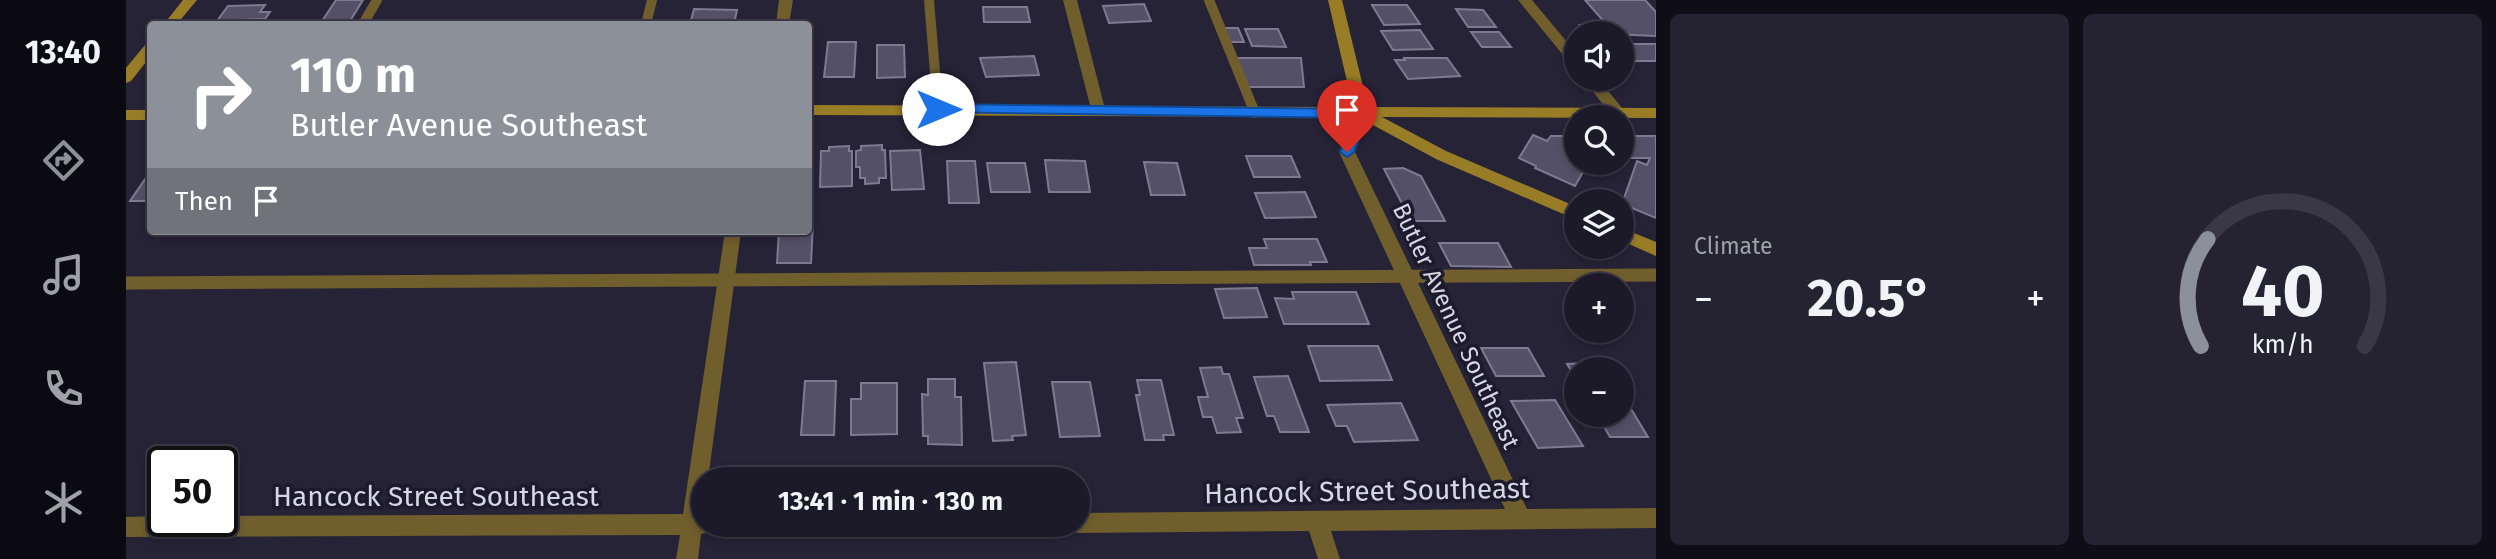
<!DOCTYPE html>
<html lang="en">
<head>
<meta charset="utf-8">
<style>
	body { margin:0; font-family:"Fira Sans",sans-serif; background:#252331; color:#f1f3f6; height:100vh; display:flex; flex-direction:column; font-size:26px; white-space:nowrap }
	* { box-sizing:border-box; margin:0 }
	p { font-size:23px; color:#a0a1a8 }
	.icon { flex:none; width:38px; height:38px; fill:none; stroke:currentColor; stroke-width:2; stroke-linecap:round; stroke-linejoin:round }
	.map { position:relative; flex:1; overflow:hidden }
	.sheet { display:flex; flex-direction:column; gap:14px; padding:14px; background:#0f0e17; width:840px }
	.sheet>* { flex:none }
	.hud { position:absolute; left:21px; top:21px; width:665px; height:214px; border-radius:7px; box-shadow:0 4px 10px #0003,0 0 0 2px #3a3846; background:#8c9099; color:#fff; overflow:hidden }
	.fabs { position:absolute; left:1438px; top:21px; display:grid; gap:14px }
	.fabs a { display:grid; place-items:center; width:70px; height:70px; border-radius:50%; background:#1c1a29; box-shadow:0 4px 10px #0003,0 0 0 2px #3a3846; font-size:35px }
	.speed { position:absolute; left:21px; top:446px; display:flex; gap:14px; font-size:35px; font-weight:700; text-align:center }
	.speed>* { display:grid; place-content:center; width:91px; height:91px; border-radius:50%; background:#1c1a29; box-shadow:0 4px 10px #0003,0 0 0 2px #3a3846; line-height:1 }
	.speed .limit { border:4px solid #111; border-radius:10px; background:#fff; color:#111 }
	.pin { position:absolute; display:grid; place-items:center; width:60px; height:60px; color:#fff; margin:-72px -30px; border-radius:50% 50% 50% 0; rotate:-45deg; box-shadow:0 0 7px #0007 }
	.pin .icon { rotate:45deg }
	.me { position:absolute; width:77px; margin:-38px; rotate:90deg; stroke-linejoin:round; filter:drop-shadow(0 0 5px #0008) }
	.turn { display:flex; align-items:center; gap:24px; height:147px; padding:0 28px; font-size:32px }
	.turn .icon { width:91px; height:91px; stroke-width:2.5 }
	.turn b { display:block; font-size:49px; line-height:60px }
	.then { display:flex; align-items:center; height:66px; padding:0 28px; background:#0003; gap:14px; font-size:26px }
	.big { font-size:52px; font-weight:700; line-height:1.1 }
	.sheet .card { flex:1; display:flex; flex-direction:column; justify-content:center; gap:10px; min-width:0; padding:0 24px; border-radius:10px; background:#252331 }
	.sheet .dial { align-items:center; gap:0 }
	.dial svg { height:182px; overflow:visible; fill:none; stroke:#3a3846; stroke-width:7; stroke-linecap:round; text-anchor:middle }
	.dial text { fill:#f1f3f6; stroke:none }
	.heat { display:flex; justify-content:space-between; align-items:center; font-size:38px; direction:ltr }
	.sheet .tiles { flex:1; display:grid; gap:14px; grid-template-columns:repeat(2,1fr) }
	.trip { position:absolute; left:565px; top:467px; width:399px; height:70px; border-radius:35px; background:#1c1a29; box-shadow:0 4px 10px #0003,0 0 0 2px #3a3846; font-weight:700; line-height:70px; text-align:center }
	main { display:flex; flex:1; min-height:0 }
	.dock { display:flex; flex-direction:column; width:126px; justify-content:space-around; align-items:center; background:#0b0a10; color:#a0a1a8 }
	.dock .icon { width:49px; height:49px }
	.dock .selected { color:#8c9099 }
	.dock b { font-size:32px; color:#f1f3f6 }
	.map>svg:first-child { display:block }
	.building { fill:#545067; stroke:#7d7a92; stroke-width:2 }
	.lines { fill:none; stroke-linecap:round; stroke-linejoin:round }
	.lane-far1 { stroke:#705e2d; stroke-width:10 }
	.lane { stroke:#705e2d; stroke-width:13 }
	.street { fill:#705e2d; fill-rule:evenodd }
	.secondary { fill:#997d26; fill-rule:evenodd }
	.route { fill:#1a73e8; stroke:#114b97; stroke-width:2 }
	.labels { text-anchor:middle; dominant-baseline:central; stroke-width:7; stroke-linejoin:round; paint-order:stroke }
	.street-label { font-size:24px; fill:#d7d6e3; stroke:#1d1a2d }
	.near-street-label { font-size:28px; fill:#d7d6e3; stroke:#1d1a2d }
</style>
</head>
<body>
<main>
<nav class="dock">
<b>13:40</b>
<svg class="icon selected" aria-label="directions" viewBox="0 0 24 24"><path d="M12 3l9 9-9 9-9-9zM9 14v-3h6M13 9l2 2-2 2"/></svg>
<svg class="icon" aria-label="music" viewBox="0 0 24 24"><path d="M9 18V5l10-2v13"/><circle cx="6" cy="18" r="3"/><circle cx="16" cy="16" r="3"/></svg>
<svg class="icon" aria-label="phone" viewBox="0 0 24 24"><path d="M5 4h4l2 5-3 2q2 4 5 5l2-3 5 2v4C11 20 4 13 5 4z"/></svg>
<svg class="icon" aria-label="climate" viewBox="0 0 24 24"><path d="M12 3v18M4 7l16 10M4 17L20 7"/></svg>
</nav>
<div class="map">
<svg width="1530" height="559" viewBox="0 0 1530 559">
	<rect width="100%" height="100%" fill="#262337"/>
	<path class="building" d="M210 0H237L224 21H196Z
		M1459 0H1519L1530 12V36L1461 33 1454 25H1481Z
		M1018 4 1025 21 983 23 977 6Z
		M139 5 134 12H144L139 19 91 21 102 6Z
		M1246 5H1281L1294 24 1258 25Z
		M857 7H901L904 22H858Z
		M568 9 611 10 608 24H564Z
		M1330 9 1357 10 1370 27H1342Z
		M1096 28H1112L1118 42H1102Z
		M1119 29H1152L1160 47 1126 46Z
		M1294 30 1307 49 1267 50 1255 31Z
		M1345 32H1373L1385 47H1356Z
		M702 42H730L728 77H698Z
		M1496 44H1530V61H1496Z
		M751 45H778L779 77 751 78Z
		M908 56 913 75 860 77 854 58Z
		M1110 58H1175L1178 87H1122Z
		M1278 58H1321L1334 76 1282 79 1269 60H1279Z
		M1407 135 1421 141 1425 136H1451V163H1462L1449 186 1409 168 1410 166 1393 158Z
		M1496 136H1530V218L1496 204 1511 161 1521 165 1524 158H1496Z
		M756 145V150H759L760 178H753V183L739 184V178H734V167H730V151L735 150V146Z
		M723 146V151H726V186L694 187 695 151H703V147Z
		M794 150 798 189 766 190 764 151Z
		M1120 156H1165L1174 177H1128Z
		M919 160 959 161 964 192H923Z
		M821 161H849L853 203H823Z
		M1018 162 1051 163 1059 195H1025Z
		M861 163H899L904 192H865Z
		M1277 168 1295 176 1319 221H1285L1258 169Z
		M24 172V201H4Z
		M1179 192 1190 217 1139 218 1129 193Z
		M687 223 685 263H651L653 231H682V224Z
		M1138 239H1191L1201 262H1184L1185 265H1128L1123 248H1141Z
		M1313 243H1372L1385 267 1325 266Z
		M1131 288 1141 317 1098 318 1089 289Z
		M1166 292H1230L1243 324H1158L1149 298 1168 299Z
		M1182 346H1252L1266 380 1194 381Z
		M1355 348H1402L1418 376H1370Z
		M890 362 900 435 886 436 887 440 867 441 858 363Z
		M1463 363 1467 369H1451V380L1441 364Z
		M1095 367 1097 374H1103L1117 418H1110L1115 432 1091 433 1086 417H1077L1072 397H1082L1074 368Z
		M1162 376 1183 432H1154L1148 416H1141L1128 377Z
		M802 379H829V397H835L836 445 802 444V436H797L796 394 802 395Z
		M1011 380H1035L1048 435H1037L1038 440H1019L1010 395H1014Z
		M679 381H710L708 435H675Z
		M926 382H964L974 436 934 437Z
		M735 383H771V434L725 435V399H735Z
		M1496 394 1522 437H1484L1471 415H1496Z
		M1429 400 1457 446 1412 448 1385 401Z
		M1275 403 1292 440 1228 442 1221 426H1210L1201 405Z"/>
	<g class="lines">
		<path class="lane-far1" d="M803 0 812 109
			M1083 0 1129 113
			M237 24 251 0
			M520 24 526 0"/>
		<path class="lane" d="M0 283 1530 275"/>
		<path class="street" d="M653 0H667L663 24H650Z
			M937 0H951L979 109 977 113H967L965 109Z
			M1392 0H1406L1451 54V67L1446 66Z
			M1457 79H1472L1497 109 1499 113 1497 117H1487Z
			M1236 108 1243 113 1229 152 1401 509 1530 508V528L1205 531 1214 559H1192L1183 531 952 533 944 530 942 525H952V513L1379 509 1213 152 1229 113Z
			M599 231H615L582 480H578V525H588L586 531 575 534 572 559H550L554 535 0 537V517L37 516V522H96V516L557 514Z"/>
		<path class="secondary" d="M57 0H71L51 24H38Z
			M1202 0H1216L1242 107 1530 108V118L1256 117 1320 151 1451 207V220L1310 159 1232 117 682 115V105L1227 107Z
			M24 44V57L5 81 0 83V68L19 45Z
			M0 110H24V120H0Z
			M1496 228 1530 242V256L1496 241Z"/>
	</g>
	<path class="route" d="M812 104 1236 109 1243 113 1228 152 1221 157 1214 152 1227 118 808 112 806 109Z"/>
	<g class="labels">
		<g class="street-label">
			<text transform="translate(1330 326) rotate(65)">Butler Avenue Southeast</text>
		</g>
		<g class="near-street-label">
			<text transform="translate(1241 491) rotate(-1)">Hancock Street Southeast</text>
			<text x="310" y="496">Hancock Street Southeast</text>
		</g>
	</g>
</svg>
<div class="fabs">
<a><svg class="icon" aria-label="sound" viewBox="0 0 24 24"><path d="M4 9h4l5-4v14l-5-4H4zM17 9q2 3 0 6"/></svg></a>
<a><svg class="icon" aria-label="search" viewBox="0 0 24 24"><circle cx="10" cy="10" r="6"/><path d="M15 15l6 6"/></svg></a>
<a><svg class="icon" aria-label="layers" viewBox="0 0 24 24"><path d="M12 4l9 5-9 5-9-5zM3 14l9 5 9-5"/></svg></a>
<a>+</a>
<a>−</a>
</div>
<div class="speed"><div class="limit">50</div></div>
<div class="pin" style="left:1221px;top:152px;background:#d93025"><svg class="icon" aria-label="arrive" viewBox="0 0 24 24"><path d="M6 21V4h12l-3 4 3 4H6"/></svg></div>
<svg class="me" style="left:812px;top:109px" viewBox="-20 -20 40 40"><circle r="19" fill="#fff"/><path d="M0-13L10 11 0 6-10 11z" fill="#1a73e8"/></svg>
<div class="trip">13:41 · 1 min · 130 m</div>
<div class="hud">
<div class="turn"><svg class="icon" aria-label="right" viewBox="0 0 24 24"><path d="M7 20v-9h11M14 6l5 5-5 5"/></svg><div><b>110 m</b>Butler Avenue Southeast</div></div>
<div class="then">Then<svg class="icon" aria-label="arrive" viewBox="0 0 24 24"><path d="M6 21V4h12l-3 4 3 4H6"/></svg></div>
</div>
</div>
<section class="sheet">
<div class="tiles">
<div class="card"><p>Climate</p>
<div class="heat"><a>−</a><b class="big">20.5°</b><a>+</a></div>
</div>
<div class="card dial"><svg viewBox="0 0 100 80">
<path d="M14 69A42 42 0 1 1 86 69"/>
<path d="M14 69A42 42 0 0 1 17 22" stroke="#8c9099"/>
<text x="50" y="56" font-size="32" font-weight="700">40</text>
<text x="50" y="72" font-size="11">km/h</text>
</svg></div>
</div>
</section>
</main>
</body>
</html>
